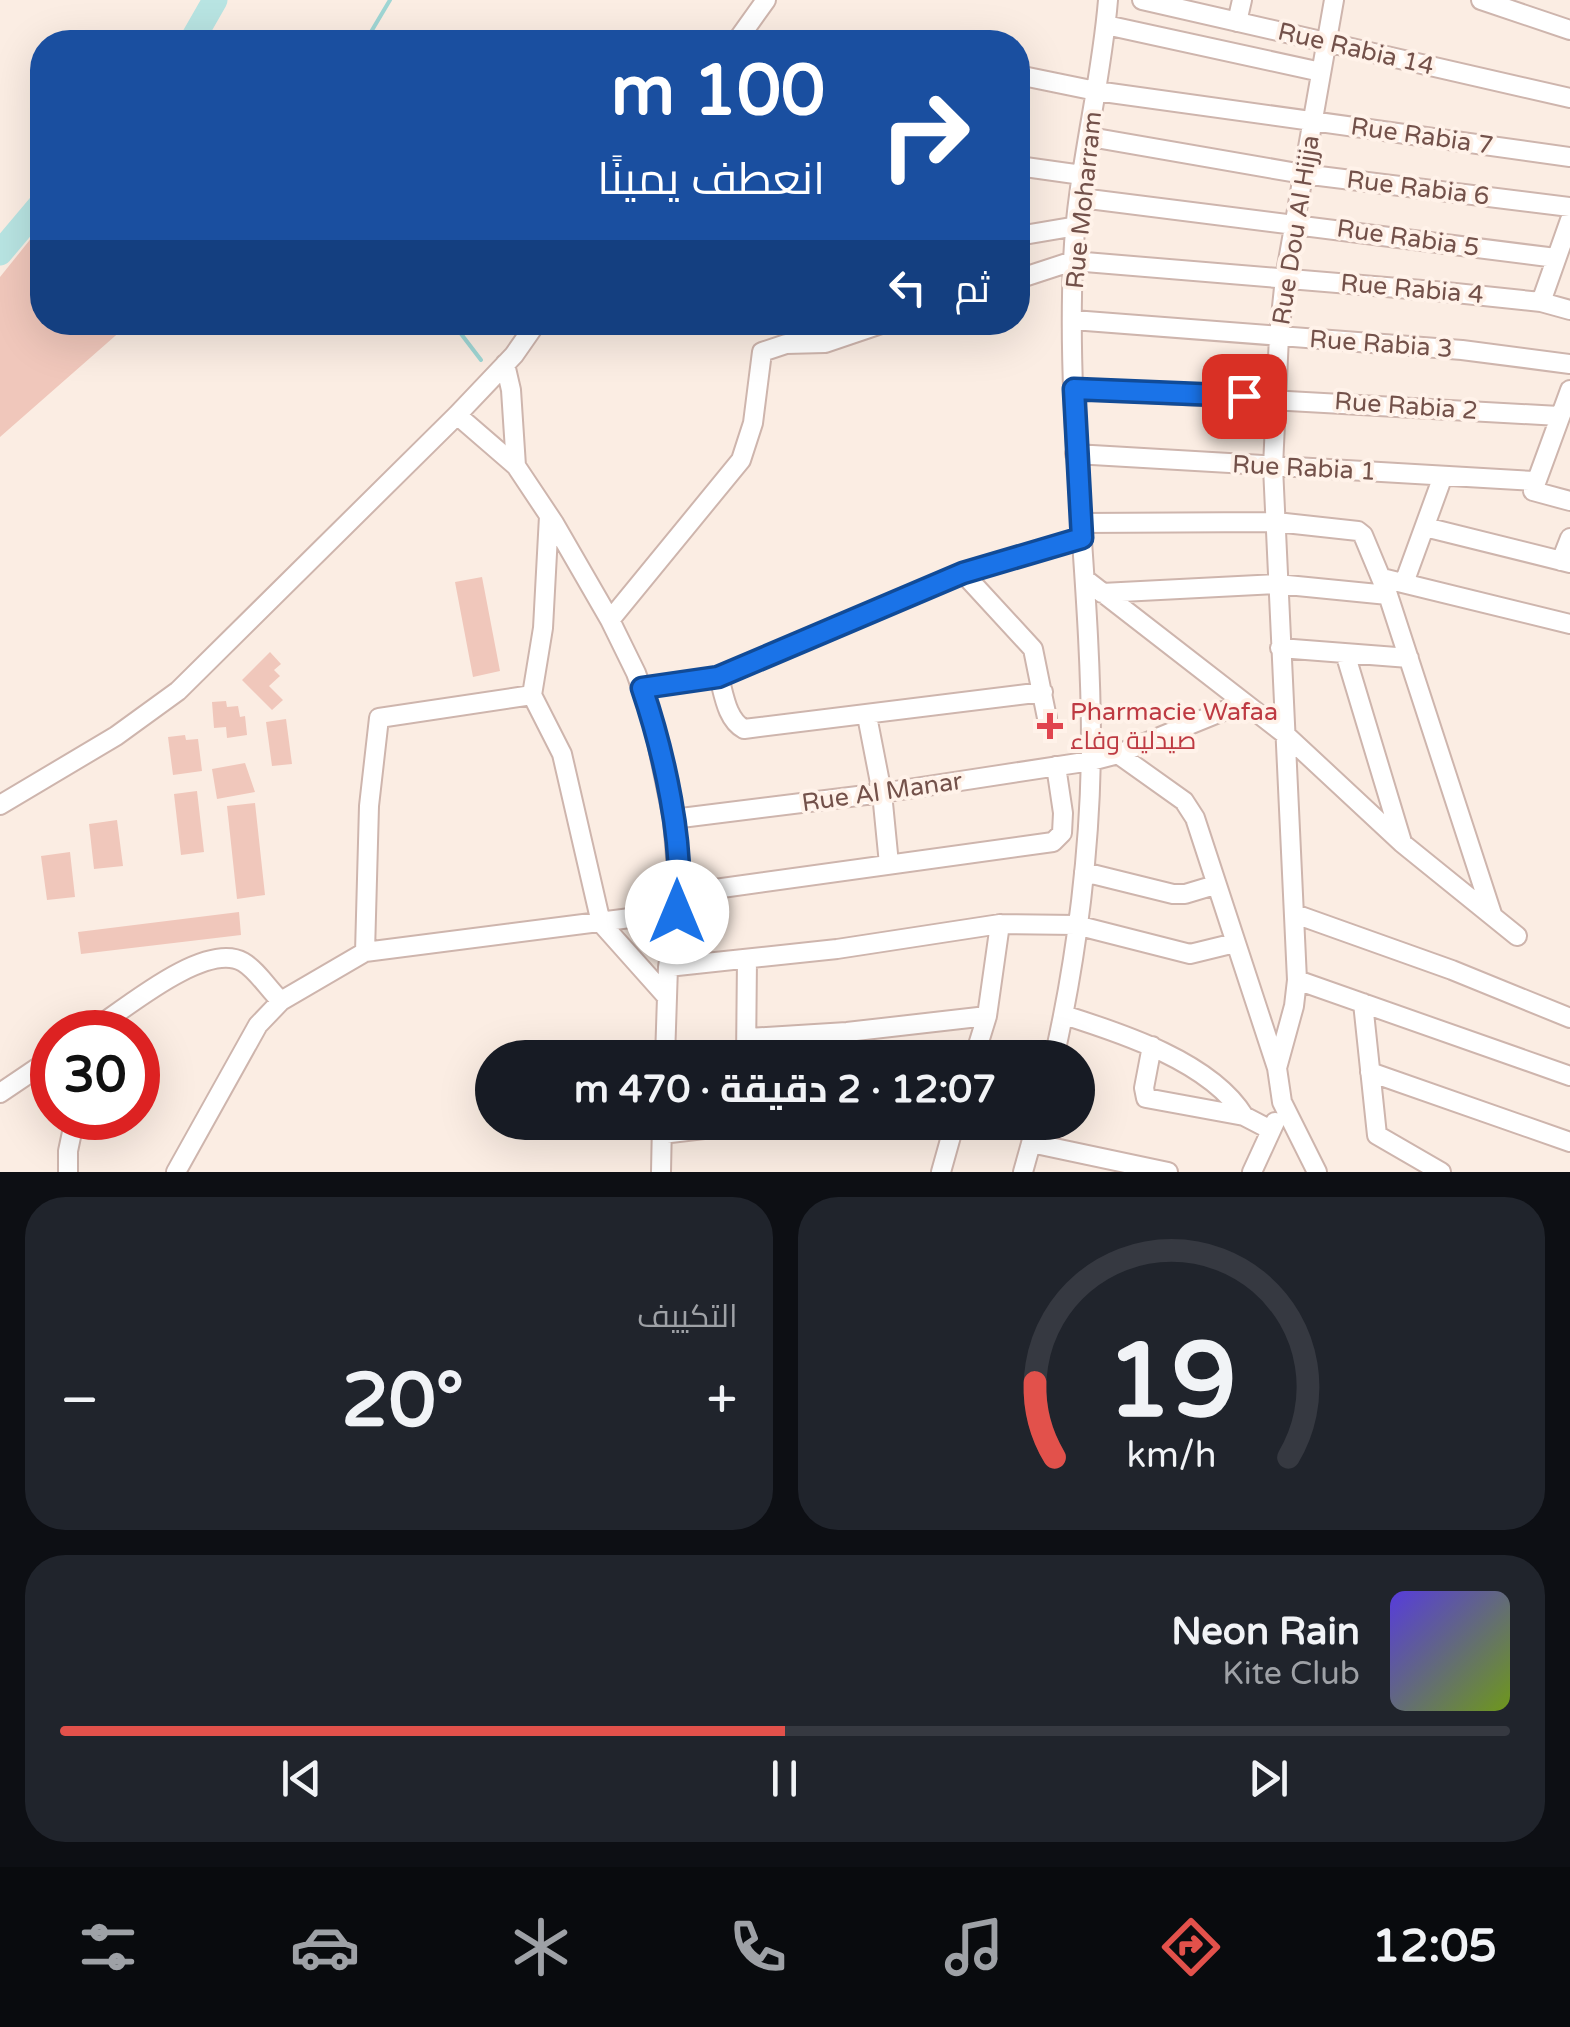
<!DOCTYPE html>
<html lang="ar">
<head>
<meta charset="utf-8">
<style>
	body { margin:0; font-family:"Varela Round",Cairo,sans-serif; background:#20242c; color:#f1f3f6; direction:rtl; height:100vh; display:flex; flex-direction:column; font-size:38px; white-space:nowrap }
	* { box-sizing:border-box; margin:0 }
	p { font-size:32px; color:#9ea1a6 }
	.icon { flex:none; width:55px; height:55px; fill:none; stroke:currentColor; stroke-width:2; stroke-linecap:round; stroke-linejoin:round }
	.map { position:relative; height:1172px; overflow:hidden; direction:ltr }
	.details { display:flex; flex-direction:column; gap:25px; padding:25px; background:#0d0f14; flex:1 }
	.details>* { flex:none }
	.banner { position:absolute; left:30px; top:30px; width:1000px; height:305px; border-radius:40px; box-shadow:0 10px 40px #0002; direction:rtl; background:#1a4fa0; color:#fff; overflow:hidden }
	.speed { position:absolute; left:30px; top:1010px; display:flex; gap:20px; font-size:50px; font-weight:700; text-align:center }
	.speed>* { display:grid; place-content:center; width:130px; height:130px; border-radius:50%; background:#171b24; box-shadow:0 10px 40px #0002; line-height:1 }
	.speed .limit { border:15px solid #d22; background:#fff; color:#111 }
	.pin { position:absolute; display:grid; place-items:center; width:85px; height:85px; color:#fff; margin:-42px; border-radius:20px; box-shadow:0 5px 15px #0006 }
	.me { position:absolute; width:110px; margin:-55px; rotate:0deg; stroke-linejoin:round; filter:drop-shadow(0 0 8px #0008) }
	.turn { display:flex; align-items:center; gap:35px; height:210px; padding:0 40px; font-size:45px }
	.turn .icon { width:130px; height:130px; stroke-width:2.5 }
	.turn b { display:block; font-size:70px; line-height:85px }
	.then { display:flex; align-items:center; height:95px; padding:0 40px; background:#0003; gap:20px; font-size:38px }
	.big { font-size:75px; font-weight:700; line-height:1.1 }
	.details .card { flex:1; display:flex; flex-direction:column; justify-content:center; gap:15px; min-width:0; padding:0 35px; border-radius:40px; background:#20242c }
	.details .dial { align-items:center; gap:0 }
	.dial svg { height:260px; overflow:visible; fill:none; stroke:#363941; stroke-width:7; stroke-linecap:round; text-anchor:middle }
	.dial text { fill:#f1f3f6; stroke:none }
	.song { display:flex; align-items:center; gap:30px }
	.cover { width:120px; height:120px; border-radius:15px; background:linear-gradient(135deg,hsl(250 70% 55%),hsl(80 70% 35%)) }
	.played { height:10px; border-radius:5px; background:linear-gradient(90deg,#e2514b 50%,#363941 50%) }
	.keys { display:flex; justify-content:space-around; direction:ltr }
	.heat { display:flex; justify-content:space-between; align-items:center; font-size:55px; direction:ltr }
	.details .tiles { flex:1; display:grid; gap:25px; grid-template-columns:1fr 1fr }
	.card:last-child { grid-column:span 2 }
	.trip { position:absolute; left:475px; top:1040px; width:620px; height:100px; border-radius:50px; background:#171b24; box-shadow:0 10px 40px #0002; font-weight:700; line-height:100px; text-align:center; direction:rtl }
	.menu { display:flex; height:160px; justify-content:space-around; align-items:center; background:#090b0e; color:#9ea1a6 }
	.menu .icon { width:70px; height:70px }
	.menu .on { color:#e2514b }
	.menu b { font-size:45px; color:#f1f3f6 }
	.map>svg:first-child { display:block }
	.lines { fill:none; stroke-linecap:round; stroke-linejoin:round }
	.stream { stroke:#9fd6d4; stroke-width:4 }
	.river { stroke:#b8e4e2; stroke-width:25 }
	.building { fill:#f0c7bb }
	.minor-casing { stroke:#ceb5ad; stroke-width:22 }
	.minor { stroke:#fff; stroke-width:18 }
	.route-casing { stroke:#114b97; stroke-width:25 }
	.route { stroke:#1a73e8; stroke-width:18 }
	.health-dot { fill:#e0444e; stroke:#fff2e9; stroke-width:4 }
	.labels { text-anchor:middle; dominant-baseline:central; stroke-width:8; stroke-linejoin:round; paint-order:stroke }
	.street-label { font-size:25px; fill:#73514a; stroke:#fff2e9 }
	.health-label { font-size:25px; fill:#be3a42; stroke:#fff2e9; text-anchor:start }
</style>
</head>
<body>
<div class="map">
<svg width="1570" height="1172" viewBox="0 0 1570 1172">
	<rect width="100%" height="100%" fill="#fbede3"/>
	<g class="lines">
		<path class="stream" d="M365 42 390 0
			M452 322 481 360"/>
		<path class="river" d="M191 42 215 0
			M0 253 42 203"/>
	</g>
	<path class="building" d="M42 229V322H131L0 437V277L33 236Z
		M250 322H395L400 335 249 325Z
		M482 577 500 671 473 677 455 582Z
		M270 652 281 664 274 670 280 676 269 686 283 700 272 710 242 680Z
		M226 701 227 707 238 706 240 717 245 716 247 735 227 738 226 727 214 728 212 702Z
		M286 719 292 764 272 766 266 722Z
		M185 735 186 740 198 739 202 771 173 775 168 737Z
		M245 763 255 792 217 799 212 769Z
		M197 791 204 852 181 855 174 794Z
		M255 803 265 895 237 899 227 806Z
		M117 820 123 866 94 869 89 824Z
		M70 852 75 897 47 900 41 856Z
		M239 912 241 935 81 954 78 932Z"/>
	<g class="lines">
		<defs>
			<path id="minor" d="M1142 0 1570 98
				M1481 0 1570 30
				M1237 22 1242 0
				M1106 25 1321 72
				M736 42 766 0
				M1018 75 1096 91 1570 157
				M1090 137 1303 174 1570 207
				M1018 166 1082 175
				M1081 198 1556 258
				M1018 236 1077 226
				M1018 279 1073 261 1446 292 1541 302 1570 310
				M1541 302 1570 220
				M1073 320 1462 350 1570 364
				M505 364 511 390 516 466
				M1074 389 1559 416
				M1570 390 1533 491 1570 501
				M457 415 516 466 554 523 610 620 636 673 652 718 673 819 679 894 668 967 665 1058
				M1075 454 1534 481
				M549 516 543 628 532 695 562 754 601 923 667 997
				M1081 523 1276 522 1358 531 1363 535 1388 595 1492 914
				M1425 527 1570 563
				M1561 561 1570 538
				M963 573 1033 649 1047 718
				M1382 578 1570 624
				M1085 579 1286 735 1402 843 1517 936
				M1404 583 1443 476
				M1102 593 1277 584 1388 595
				M610 620 741 460 753 423 762 352 786 344 825 343 887 322
				M1280 648 1409 658
				M1345 653 1402 842
				M719 677C724 695 727 720 744 729L1043 692
				M641 688 719 677 963 573 1082 538
				M867 716 882 793 889 864
				M1118 754 1184 801 1195 818 1277 1068 1282 1102 1317 1172
				M0 805 116 736 178 691 457 415 514 355 537 322
				M673 819 882 793 1091 761 1118 754 1243 703
				M1084 872 1173 894H1185L1215 885
				M679 894 1053 842 1062 833 1063 813 1056 766
				M1295 914 1452 970 1570 1018
				M365 952 369 806 379 718 532 695
				M668 967 837 949 1000 924 1076 925 1190 954 1235 943
				M1297 980 1570 1076
				M1363 1003 1377 1135 1441 1172
				M1064 1015C1121 1033 1211 1062 1244 1116
				M90 1032C121 1012 205 940 243 962 257 970 269 990 281 1001L365 952 677 912
				M748 1038 847 1032 987 1016
				M1152 1046 1144 1088 1146 1098 1244 1116 1271 1130
				M746 1058 747 959
				M974 1058 987 1016 1000 924
				M1054 1058C1077 957 1091 844 1091 741 1091 582 1066 423 1073 263 1076 175 1101 88 1108 0
				M1277 1068 1294 1006 1297 980 1273 467 1279 336 1285 278 1334 0
				M1370 1072 1570 1142
				M0 1093 52 1058
				M662 1134 763 1122
				M1031 1143 1168 1172
				M68 1172V1151L75 1118
				M176 1172 258 1025 281 1001
				M661 1172 662 1123
				M941 1172 955 1122
				M1023 1172 1037 1122
				M1252 1172 1275 1122"/>
		</defs>
		<use href="#minor" class="minor-casing"/>
		<use href="#minor" class="minor"/>
	</g>
	<g class="lines">
		<defs>
			<path id="route" d="M677 912C686 847 663 750 642 688L718 677 963 573 1082 538 1074 389 1244 396"/>
		</defs>
		<use href="#route" class="route-casing"/>
		<use href="#route" class="route"/>
	</g>
	<path class="health-dot" d="M1045 711h10v10h10v10h-10v10h-10v-10h-10v-10h10z"/>
	<g class="labels">
		<g class="street-label">
			<text transform="translate(1356 49) rotate(13)">Rue Rabia 14</text>
			<text transform="translate(1422 136) rotate(8)">Rue Rabia 7</text>
			<text transform="translate(1418 188) rotate(7)">Rue Rabia 6</text>
			<text transform="translate(1084 200) rotate(-84)">Rue Moharram</text>
			<text transform="translate(1296 230) rotate(-81)">Rue Dou Al Hijja</text>
			<text transform="translate(1408 238) rotate(8)">Rue Rabia 5</text>
			<text transform="translate(1412 289) rotate(5)">Rue Rabia 4</text>
			<text transform="translate(1381 344) rotate(4)">Rue Rabia 3</text>
			<text transform="translate(1406 406) rotate(4)">Rue Rabia 2</text>
			<text transform="translate(1304 468) rotate(3)">Rue Rabia 1</text>
			<text transform="translate(882 792) rotate(-8)">Rue Al Manar</text>
		</g>
		<g class="health-label">
			<text x="1070" y="712">Pharmacie Wafaa<tspan x="1070" dy="29">صيدلية وفاء</tspan></text>
		</g>
	</g>
</svg>
<div class="speed"><div class="limit">30</div></div>
<div class="pin" style="left:1244px;top:396px;background:#d93025"><svg class="icon" aria-label="arrive" viewBox="0 0 24 24"><path d="M6 21V4h12l-3 4 3 4H6"/></svg></div>
<svg class="me" style="left:677px;top:912px" viewBox="-20 -20 40 40"><circle r="19" fill="#fff"/><path d="M0-13L10 11 0 6-10 11z" fill="#1a73e8"/></svg>
<div class="trip">12:07 · 2 دقيقة · 470 m</div>
<div class="banner">
<div class="turn"><svg class="icon" aria-label="right" viewBox="0 0 24 24"><path d="M7 20v-9h11M14 6l5 5-5 5"/></svg><div><b>100 m</b>انعطف يمينًا</div></div>
<div class="then">ثم<svg class="icon" aria-label="left" viewBox="0 0 24 24"><path d="M17 20v-9H6M10 6l-5 5 5 5"/></svg></div>
</div>
</div>
<section class="details">
<div class="tiles">
<div class="card dial"><svg viewBox="0 0 100 80">
<path d="M14 69A42 42 0 1 1 86 69"/>
<path d="M14 69A42 42 0 0 1 8 46" stroke="#e2514b"/>
<text x="50" y="56" font-size="32" font-weight="700">19</text>
<text x="50" y="72" font-size="11">km/h</text>
</svg></div>
<div class="card"><p>التكييف</p>
<div class="heat"><a>−</a><b class="big">20°</b><a>+</a></div>
</div>
<div class="card">
<div class="song"><i class="cover"></i><div><b>Neon Rain</b><p>Kite Club</p></div></div>
<div class="played"></div>
<div class="keys"><svg class="icon" aria-label="previous" viewBox="0 0 24 24"><path d="M18 5L8 12l10 7zM5 5v14"/></svg><svg class="icon" aria-label="pause" viewBox="0 0 24 24"><path d="M8 5v14M16 5v14"/></svg><svg class="icon" aria-label="next" viewBox="0 0 24 24"><path d="M6 5l10 7-10 7zM19 5v14"/></svg></div>
</div>
</div>
</section>
<nav class="menu">
<b>12:05</b>
<svg class="icon on" aria-label="directions" viewBox="0 0 24 24"><path d="M12 3l9 9-9 9-9-9zM9 14v-3h6M13 9l2 2-2 2"/></svg>
<svg class="icon" aria-label="music" viewBox="0 0 24 24"><path d="M9 18V5l10-2v13"/><circle cx="6" cy="18" r="3"/><circle cx="16" cy="16" r="3"/></svg>
<svg class="icon" aria-label="phone" viewBox="0 0 24 24"><path d="M5 4h4l2 5-3 2q2 4 5 5l2-3 5 2v4C11 20 4 13 5 4z"/></svg>
<svg class="icon" aria-label="climate" viewBox="0 0 24 24"><path d="M12 3v18M4 7l16 10M4 17L20 7"/></svg>
<svg class="icon" aria-label="car" viewBox="0 0 24 24"><path d="M5 17H2v-5l4-1 3-4h7l3 4 3 1v5h-3M9 17h6M6 11h13"/><circle cx="7" cy="17" r="2"/><circle cx="17" cy="17" r="2"/></svg>
<svg class="icon" aria-label="filters" viewBox="0 0 24 24"><path d="M4 7h16M4 17h16"/><circle cx="9" cy="7" r="2"/><circle cx="15" cy="17" r="2"/></svg>
</nav>
</body>
</html>
